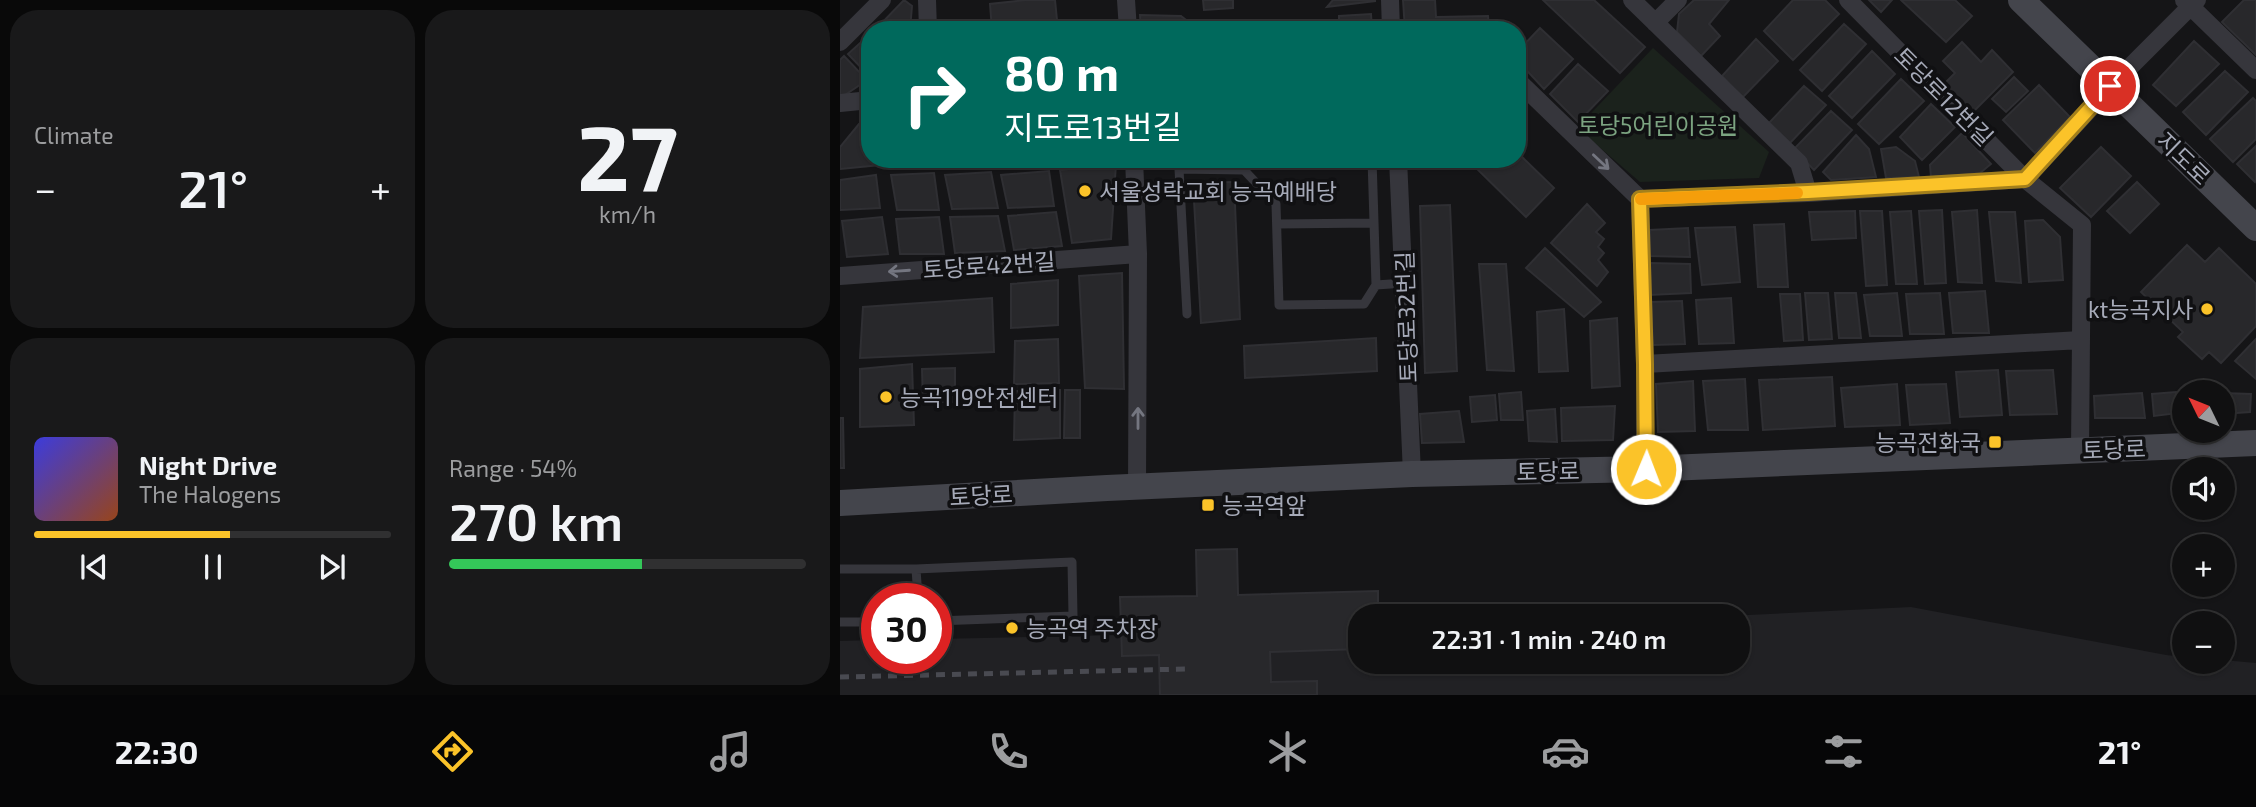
<!DOCTYPE html>
<html lang="en">
<head>
<meta charset="utf-8">
<style>
	body { margin:0; font-family:"Exo 2","Noto Sans KR",sans-serif; background:#19191a; color:#f1f3f6; height:100vh; display:flex; flex-direction:column; font-size:26px; white-space:nowrap }
	* { box-sizing:border-box; margin:0 }
	p { font-size:23px; color:#9c9d9f }
	.icon { flex:none; width:38px; height:38px; fill:none; stroke:currentColor; stroke-width:2; stroke-linecap:round; stroke-linejoin:round }
	.map { position:relative; flex:1; overflow:hidden }
	.panel { display:flex; flex-direction:column; gap:10px; padding:10px; background:#090909; width:840px }
	.panel>* { flex:none }
	.banner { position:absolute; left:21px; top:21px; width:665px; height:147px; border-radius:28px; box-shadow:0 2px 5px #0004,0 0 0 2px #303031; background:#00695c; color:#fff; overflow:hidden }
	.needle { width:46px; rotate:313deg }
	.fabs { position:absolute; left:1332px; top:380px; display:grid; gap:14px }
	.fabs a { display:grid; place-items:center; width:63px; height:63px; border-radius:50%; background:#101011; box-shadow:0 2px 5px #0004,0 0 0 2px #303031; font-size:35px }
	.speed { position:absolute; left:21px; top:583px; display:flex; gap:14px; font-size:35px; font-weight:700; text-align:center }
	.speed>* { display:grid; place-content:center; width:91px; height:91px; border-radius:50%; background:#101011; box-shadow:0 2px 5px #0004,0 0 0 2px #303031; line-height:1 }
	.speed .limit { border:10px solid #d22; background:#fff; color:#111 }
	.pin { position:absolute; display:grid; place-items:center; width:60px; height:60px; color:#fff; margin:-30px; border:4px solid #fff; border-radius:50%; box-shadow:0 2px 7px #0007 }
	.me { position:absolute; width:77px; margin:-38px; rotate:1deg; stroke-linejoin:round; filter:drop-shadow(0 0 5px #0008) }
	.turn { display:flex; align-items:center; gap:24px; height:147px; padding:0 28px; font-size:32px }
	.turn .icon { width:91px; height:91px; stroke-width:2.5 }
	.turn b { display:block; font-size:49px; line-height:60px }
	.big { font-size:52px; font-weight:600; line-height:1.1 }
	.panel .widget { flex:1; display:flex; flex-direction:column; justify-content:center; gap:10px; min-width:0; padding:0 24px; border-radius:28px; background:#19191a }
	.panel .dial { align-items:center; gap:0 }
	.dial b { font-size:91px; line-height:1 }
	.song { display:flex; align-items:center; gap:21px }
	.cover { width:84px; height:84px; border-radius:10px; background:linear-gradient(135deg,hsl(240 70% 55%),hsl(20 70% 35%)) }
	.played { height:7px; border-radius:4px; background:linear-gradient(90deg,#fbc329 55%,#303031 55%) }
	.keys { display:flex; justify-content:space-around; direction:ltr }
	.heat { display:flex; justify-content:space-between; align-items:center; font-size:38px; direction:ltr }
	.charge { height:10px; border-radius:5px; background:linear-gradient(90deg,#34c759 54%,#303031 0) }
	.panel .tiles { flex:1; display:grid; gap:10px; grid-template-columns:repeat(2,1fr) }
	.trip { position:absolute; left:508px; top:604px; width:402px; height:70px; border-radius:28px; background:#101011; box-shadow:0 2px 5px #0004,0 0 0 2px #303031; font-weight:600; line-height:70px; text-align:center }
	.tabs { display:flex; height:112px; justify-content:space-around; align-items:center; background:#060607; color:#9c9d9f }
	.tabs .icon { width:49px; height:49px }
	.tabs .active { color:#fbc329 }
	.tabs b { font-size:32px; color:#f1f3f6 }
	main { display:flex; flex:1; min-height:0 }
	.map>svg:first-child { display:block }
	.built { fill:#212124 }
	.green { fill:#1b221c }
	.building { fill:#28282b; stroke:#2f2f33; stroke-width:2 }
	.lines { fill:none; stroke-linecap:round; stroke-linejoin:round }
	.service { stroke:#36363c; stroke-width:9 }
	.minor { stroke:#36363c; stroke-width:18 }
	.secondary { stroke:#44454c; stroke-width:26 }
	.rail { stroke:#494a51; stroke-width:5; stroke-dasharray:9 7; stroke-linecap:butt }
	.oneway { stroke:#747680 }
	.route-casing { stroke:#a37f1b; stroke-width:18 }
	.route { stroke:#fbc329; stroke-width:12 }
	.slow { stroke:#f59e0b; stroke-width:12 }
	.poi-dot { fill:#fbc329; stroke:#101012; stroke-width:2.5 }
	.labels { text-anchor:middle; dominant-baseline:central; stroke-width:7; stroke-linejoin:round; paint-order:stroke }
	.street-label { font-size:23px; fill:#a6aab8; stroke:#101012 }
	.park-label { font-size:23px; fill:#7ca481; stroke:#101012 }
	.poi-label { font-size:23px; fill:#a6aab8; stroke:#101012; text-anchor:start }
</style>
</head>
<body>
<main>
<section class="panel">
<div class="tiles">
<div class="widget"><p>Climate</p>
<div class="heat"><a>−</a><b class="big">21°</b><a>+</a></div>
</div>
<div class="widget dial"><b>27</b><p>km/h</p></div>
<div class="widget">
<div class="song"><i class="cover"></i><div><b>Night Drive</b><p>The Halogens</p></div></div>
<div class="played"></div>
<div class="keys"><svg class="icon" aria-label="previous" viewBox="0 0 24 24"><path d="M18 5L8 12l10 7zM5 5v14"/></svg><svg class="icon" aria-label="pause" viewBox="0 0 24 24"><path d="M8 5v14M16 5v14"/></svg><svg class="icon" aria-label="next" viewBox="0 0 24 24"><path d="M6 5l10 7-10 7zM19 5v14"/></svg></div>
</div>
<div class="widget"><p>Range · 54%</p><b class="big">270 km</b><div class="charge"></div></div>
</div>
</section>
<div class="map">
<svg width="1416" height="695" viewBox="0 0 1416 695">
	<rect width="100%" height="100%" fill="#151517"/>
	<path class="built" d="M1071 607 1326 655 1344 657V662L1383 660 1416 663V695H0V641L37 640V658H96V639L520 630V662H898V616H887Z"/>
	<path class="green" d="M813 48 929 152 919 178 800 182 737 128Z"/>
	<path class="building" d="M64 0 72 6 70 30H35Z
		M186 0H215L218 30H152L150 4Z
		M363 0H393V8L364 10Z
		M493 0H535V1L487 7Z
		M563 0H595L596 17 648 16 649 29 565 30Z
		M703 0H754L805 47 780 73Z
		M854 0H889L869 24 880 36 861 56 837 32 839 14Z
		M953 0H985L999 14 953 60 924 31Z
		M1029 0H1052L1041 12Z
		M1061 0H1115L1132 16 1106 42Z
		M1404 0H1416V55L1382 22Z
		M531 14 532 30H499V16Z
		M300 15 341 16 350 23V30H301Z
		M1004 24 1026 44 982 91 960 70Z
		M700 28 733 59 704 89 677 60V52Z
		M29 35H30V77L8 54Z
		M916 39 938 61 902 98 882 76Z
		M1354 41 1379 64 1336 106 1313 85Z
		M1122 42 1141 62 1152 50 1173 72 1133 112 1104 84 1115 73 1103 61Z
		M1032 51 1055 74 1012 118 989 96Z
		M4 56 27 80 2 97 0 95V60Z
		M738 64 768 91 738 122 710 94Z
		M1385 71 1408 92 1366 135 1343 112Z
		M1174 77 1188 91 1166 112 1152 99Z
		M1061 79 1084 101 1039 144 1018 124Z
		M1199 85 1230 117 1195 153 1163 120Z
		M964 86 986 105 949 144 928 124Z
		M1413 98 1416 101V139L1393 162 1370 139Z
		M1091 104 1115 127 1082 160 1060 137Z
		M991 111 1012 130 974 170 954 149Z
		M30 122V159H39L40 165 0 169V147L19 124Z
		M1122 133 1151 164 1140 173 1091 177 1090 165Z
		M1016 135 1029 149 1036 177 991 180 983 172Z
		M1416 146V180L1415 182 1397 164Z
		M1056 147 1075 161 1079 177 1046 178 1041 149Z
		M1261 147 1291 176 1251 217 1220 188Z
		M677 152 714 188 686 217 627 159H677Z
		M51 159H83L84 166H52Z
		M93 159H125L126 164H94Z
		M133 159H164V162H134Z
		M276 164 271 239 232 243 220 170Z
		M209 171 214 206 168 208 161 175Z
		M151 172 158 208 112 209 105 175Z
		M94 173 99 210H57L51 175Z
		M36 175 40 208 0 210V180Z
		M394 182 400 319 361 323 353 183Z
		M1297 182 1319 204 1290 233 1267 211Z
		M747 204 765 223 756 232 764 239 758 247 764 253 758 260 768 272 757 286 711 243Z
		M610 205 617 371 585 373 580 206Z
		M1102 210 1106 283 1085 284 1079 211Z
		M1137 210 1142 283 1118 282 1112 212Z
		M1015 211 1016 238 972 240 969 212Z
		M1020 211H1042L1047 285 1026 286Z
		M1071 211 1077 284H1056L1050 212Z
		M216 212 222 246 174 250 168 216Z
		M1149 212H1175L1181 283 1156 281Z
		M158 216 165 251 115 253 110 217Z
		M42 217 48 254 7 257 2 221Z
		M99 217 104 254H60L56 219Z
		M1203 220 1220 237 1223 280 1189 282 1185 221Z
		M944 224 948 287H918L914 225Z
		M895 227 900 282 862 285 855 228Z
		M848 228 850 257 810 256V230Z
		M1347 245 1365 262 1379 248 1416 284V326L1381 363 1369 352 1362 359 1338 337 1343 332 1301 292Z
		M705 248 761 302 744 317 686 268Z
		M810 263 850 264 851 293 809 295Z
		M639 264H666L674 371 647 370Z
		M282 273 284 389 245 388 239 276Z
		M218 280V325L171 328V284Z
		M1145 291 1149 333H1113L1109 293Z
		M965 293H988L992 339 969 340Z
		M995 293H1016L1021 338H999Z
		M1057 293 1062 336H1030L1024 295Z
		M1100 293 1104 334H1070L1066 294Z
		M940 294H960L963 340 944 341Z
		M152 298 154 352 20 358 23 307Z
		M891 298 894 343 859 344 856 300Z
		M842 301 845 344 813 345 811 302Z
		M724 309 728 371 699 372 697 312Z
		M777 318 780 386 752 388 750 321Z
		M536 338 537 371 405 378 404 346Z
		M218 339 219 383 174 384 175 341Z
		M1416 339V379L1395 361Z
		M72 364 74 425 20 427V369Z
		M115 368V402H83L82 369Z
		M1158 370 1162 415 1120 417 1116 372Z
		M1213 370 1217 414 1170 415 1166 371Z
		M992 377 995 426 923 430 919 380Z
		M905 379 908 430H868L863 381Z
		M853 381 855 431 818 432 816 384Z
		M1057 384 1060 425 1005 427 1001 388Z
		M1106 384 1110 423 1070 425 1066 385Z
		M220 390V438L174 440 175 391Z
		M225 390H240V438H224Z
		M681 392 683 420H661L659 394Z
		M1336 392 1339 413 1314 416 1312 394Z
		M1302 393 1305 418H1255L1254 396Z
		M1382 393 1411 394 1410 412 1382 414Z
		M655 395 657 420 632 422 630 397Z
		M775 406 773 440 722 441 721 408Z
		M715 409 717 442 689 441 687 411Z
		M619 411 624 442 582 443 580 414Z
		M0 418H3L4 468H0Z
		M397 549 398 595 538 591V616H520V649L430 652 431 682 477 681V695H320L319 655 282 656 280 597 357 596 356 550Z"/>
	<g class="lines">
		<path class="service" d="M437 224 534 223
			M536 285 565 283
			M347 314 339 169 404 170 436 204 439 305 524 304 536 285 532 159
			M0 569H76L232 562 233 616 96 621
			M76 569 78 598
			M0 622H37"/>
		<path class="minor" d="M87 0 88 30
			M286 0 288 30
			M550 0 551 30
			M792 0 959 163 968 193
			M1008 0 1185 179 1242 225 1240 450
			M1344 0 1416 70
			M815 23 838 0
			M0 42 42 0
			M677 80 800 199 805 364V469
			M0 103 30 100
			M294 159 298 254 297 487
			M558 159 572 474
			M800 199 968 193 1185 179 1271 86 1357 0
			M0 276 298 254
			M805 364 1241 340"/>
		<path class="secondary" d="M1181 0 1416 228
			M0 503 267 488 572 474 805 469 1416 443"/>
		<path class="rail" d="M0 677 346 669"/>
	</g>
	<defs><path id="oneway-shaft" d="M-6 0H5M1.5-3L5.5 0L1.5 3" fill="none" stroke-width="1.6" stroke-linecap="round" stroke-linejoin="round" transform="scale(1.75)"/></defs>
	<g class="oneway">
		<use href="#oneway-shaft" transform="translate(761 162) rotate(43)"/>
		<use href="#oneway-shaft" transform="translate(59 271) rotate(176)"/>
		<use href="#oneway-shaft" transform="translate(298 418) rotate(-90)"/>
	</g>
	<g class="lines">
		<defs>
			<path id="route" d="M806 469 805 364 800 199 968 192 1185 179 1270 86"/>
		</defs>
		<use href="#route" class="route-casing"/>
		<use href="#route" class="route"/>
		<path class="slow" d="M801 199 957 193"/>
	</g>
	<g class="poi-dot">
		<circle cx="245" cy="191" r="7"/>
		<circle cx="1367" cy="309" r="7"/>
		<circle cx="46" cy="397" r="7"/>
		<rect x="1148" y="435" width="14" height="14" rx="3.5"/>
		<rect x="361" y="498" width="14" height="14" rx="3.5"/>
		<circle cx="172" cy="628" r="7"/>
	</g>
	<g class="labels">
		<g class="street-label">
			<text transform="translate(1104 96) rotate(45)">토당로12번길</text>
			<text transform="translate(1344 158) rotate(44)">지도로</text>
			<text transform="translate(149 265) rotate(-4)">토당로42번길</text>
			<text transform="translate(566 317) rotate(-92)">토당로32번길</text>
			<text transform="translate(1274 449) rotate(-2)">토당로</text>
			<text transform="translate(708 471) rotate(-1)">토당로</text>
			<text transform="translate(141 495) rotate(-3)">토당로</text>
		</g>
		<g class="park-label">
			<text x="818" y="125">토당5어린이공원</text>
		</g>
		<g class="poi-label">
			<text x="259" y="191">서울성락교회 능곡예배당</text>
			<text x="1353" y="309" text-anchor="end">kt능곡지사</text>
			<text x="60" y="397">능곡119안전센터</text>
			<text x="1141" y="442" text-anchor="end">능곡전화국</text>
			<text x="382" y="505">능곡역앞</text>
			<text x="186" y="628">능곡역 주차장</text>
		</g>
	</g>
</svg>
<div class="fabs">
<a><svg class="needle" viewBox="-14 -14 28 28"><path d="M0-13l5 13h-10z" fill="#e53935"/><path d="M0 13l5-13h-10z" fill="#9c9d9f"/></svg></a>
<a><svg class="icon" aria-label="sound" viewBox="0 0 24 24"><path d="M4 9h4l5-4v14l-5-4H4zM17 9q2 3 0 6"/></svg></a>
<a>+</a>
<a>−</a>
</div>
<div class="speed"><div class="limit">30</div></div>
<div class="pin" style="left:1270px;top:86px;background:#d93025"><svg class="icon" aria-label="arrive" viewBox="0 0 24 24"><path d="M6 21V4h12l-3 4 3 4H6"/></svg></div>
<svg class="me" style="left:806px;top:469px" viewBox="-20 -20 40 40"><circle r="17" fill="#fbc329" stroke="#fff" stroke-width="3"/><path d="M0-11L8 9 0 5-8 9z" fill="#fff"/></svg>
<div class="trip">22:31 · 1 min · 240 m</div>
<div class="banner">
<div class="turn"><svg class="icon" aria-label="right" viewBox="0 0 24 24"><path d="M7 20v-9h11M14 6l5 5-5 5"/></svg><div><b>80 m</b>지도로13번길</div></div>
</div>
</div>
</main>
<nav class="tabs">
<b>22:30</b>
<svg class="icon active" aria-label="directions" viewBox="0 0 24 24"><path d="M12 3l9 9-9 9-9-9zM9 14v-3h6M13 9l2 2-2 2"/></svg>
<svg class="icon" aria-label="music" viewBox="0 0 24 24"><path d="M9 18V5l10-2v13"/><circle cx="6" cy="18" r="3"/><circle cx="16" cy="16" r="3"/></svg>
<svg class="icon" aria-label="phone" viewBox="0 0 24 24"><path d="M5 4h4l2 5-3 2q2 4 5 5l2-3 5 2v4C11 20 4 13 5 4z"/></svg>
<svg class="icon" aria-label="climate" viewBox="0 0 24 24"><path d="M12 3v18M4 7l16 10M4 17L20 7"/></svg>
<svg class="icon" aria-label="car" viewBox="0 0 24 24"><path d="M5 17H2v-5l4-1 3-4h7l3 4 3 1v5h-3M9 17h6M6 11h13"/><circle cx="7" cy="17" r="2"/><circle cx="17" cy="17" r="2"/></svg>
<svg class="icon" aria-label="filters" viewBox="0 0 24 24"><path d="M4 7h16M4 17h16"/><circle cx="9" cy="7" r="2"/><circle cx="15" cy="17" r="2"/></svg>
<b>21°</b>
</nav>
</body>
</html>
